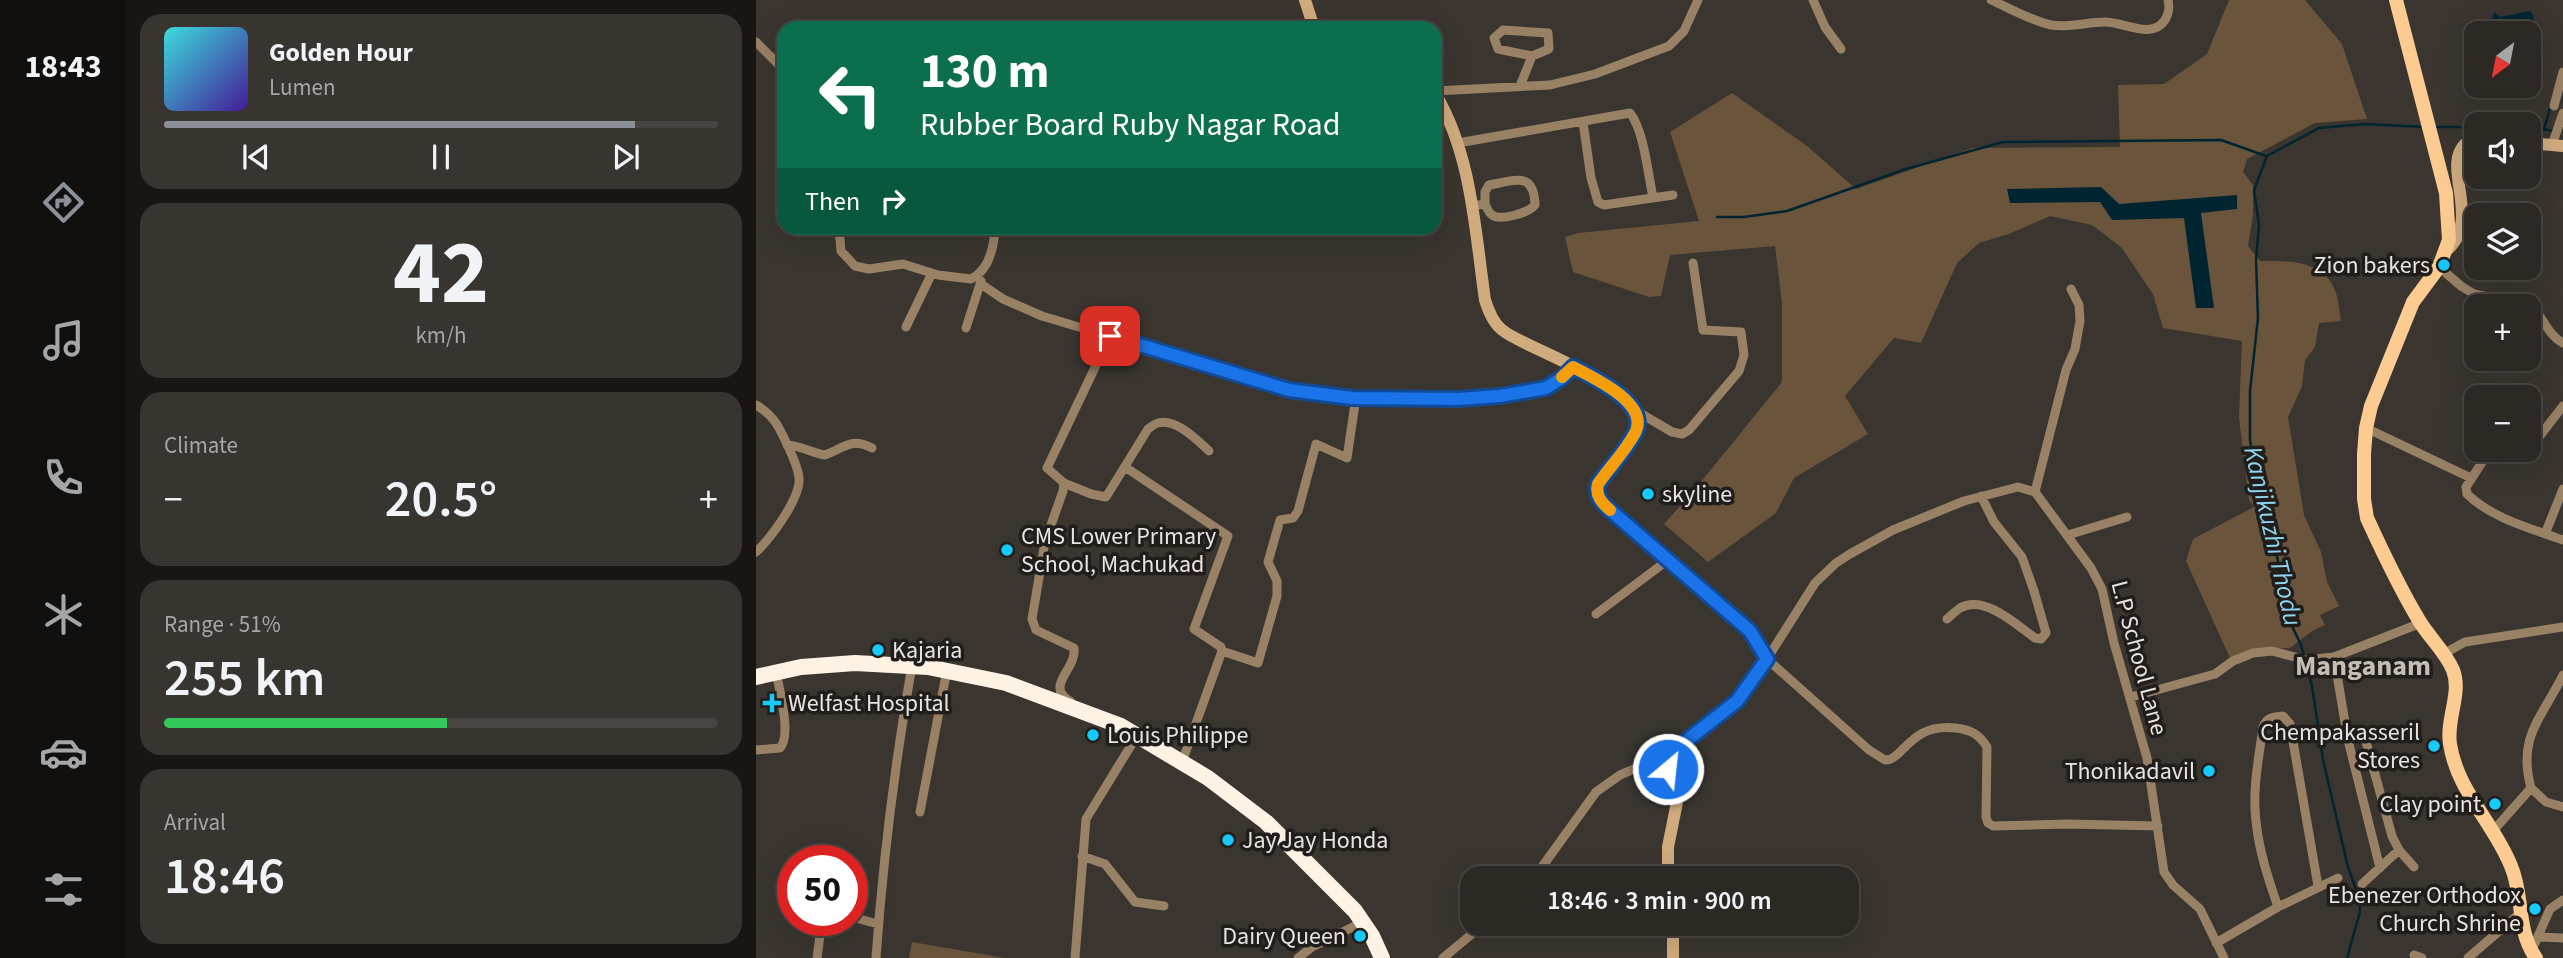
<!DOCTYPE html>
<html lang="en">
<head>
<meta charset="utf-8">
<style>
	body { margin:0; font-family:"Source Sans 3",sans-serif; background:#383430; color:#f1f3f6; height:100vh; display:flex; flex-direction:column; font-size:26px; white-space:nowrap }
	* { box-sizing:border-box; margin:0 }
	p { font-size:23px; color:#a6a6a6 }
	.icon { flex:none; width:38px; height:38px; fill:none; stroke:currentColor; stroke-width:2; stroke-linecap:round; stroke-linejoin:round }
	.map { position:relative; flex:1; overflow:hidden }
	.side { display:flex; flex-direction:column; gap:14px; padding:14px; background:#181613; width:630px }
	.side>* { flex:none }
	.guide { position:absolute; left:21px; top:21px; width:665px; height:214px; border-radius:21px; box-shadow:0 7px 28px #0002,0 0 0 2px #484441; background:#0b6e4f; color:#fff; overflow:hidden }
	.needle { width:46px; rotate:212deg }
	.fabs { position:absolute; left:1708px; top:21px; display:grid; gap:14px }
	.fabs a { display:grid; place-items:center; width:77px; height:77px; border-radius:14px; background:#2c2823; box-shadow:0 7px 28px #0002,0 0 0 2px #484441; font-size:35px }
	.speed { position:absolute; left:21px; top:845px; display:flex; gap:14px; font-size:35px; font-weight:700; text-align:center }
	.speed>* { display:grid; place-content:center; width:91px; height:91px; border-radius:50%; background:#2c2823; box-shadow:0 7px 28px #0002,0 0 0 2px #484441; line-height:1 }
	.speed .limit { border:10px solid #d22; background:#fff; color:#111 }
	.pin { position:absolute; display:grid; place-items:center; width:60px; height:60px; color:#fff; margin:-30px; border-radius:14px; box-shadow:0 4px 10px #0006 }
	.me { position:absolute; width:77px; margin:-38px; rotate:28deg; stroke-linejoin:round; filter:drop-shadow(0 0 5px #0008) }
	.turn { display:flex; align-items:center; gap:24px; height:147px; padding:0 28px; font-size:32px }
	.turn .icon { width:91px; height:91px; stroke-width:2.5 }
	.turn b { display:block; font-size:49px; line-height:60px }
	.then { display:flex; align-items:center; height:66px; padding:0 28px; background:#0003; gap:14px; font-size:26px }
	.big { font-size:52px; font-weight:600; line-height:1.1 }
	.side .widget { flex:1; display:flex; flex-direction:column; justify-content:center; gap:10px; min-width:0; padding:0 24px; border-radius:21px; background:#383430 }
	.side .dial { align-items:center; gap:0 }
	.dial b { font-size:91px; line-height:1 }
	.song { display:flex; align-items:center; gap:21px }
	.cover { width:84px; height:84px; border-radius:10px; background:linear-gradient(135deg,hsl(180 70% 55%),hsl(260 70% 35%)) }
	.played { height:7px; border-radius:4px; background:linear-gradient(90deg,#8c9099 85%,#484441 85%) }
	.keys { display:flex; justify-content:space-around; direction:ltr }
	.heat { display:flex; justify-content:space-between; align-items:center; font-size:38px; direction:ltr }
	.charge { height:10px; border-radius:5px; background:linear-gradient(90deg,#34c759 51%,#484441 0) }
	.trip { position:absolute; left:704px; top:866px; width:399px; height:70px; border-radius:21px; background:#2c2823; box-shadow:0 7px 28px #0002,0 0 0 2px #484441; font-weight:600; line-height:70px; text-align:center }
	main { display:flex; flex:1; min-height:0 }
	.menu { display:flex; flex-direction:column; width:126px; justify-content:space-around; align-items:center; background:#12100e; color:#a6a6a6 }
	.menu .icon { width:49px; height:49px }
	.menu .selected { color:#8c9099 }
	.menu b { font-size:32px; color:#f1f3f6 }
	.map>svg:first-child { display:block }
	.green { fill:#6a553c }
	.water { fill:#002531 }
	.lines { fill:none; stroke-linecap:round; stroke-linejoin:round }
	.stream { stroke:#002531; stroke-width:2.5 }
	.street { stroke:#998166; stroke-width:9 }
	.secondary { stroke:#d0ab7e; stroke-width:12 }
	.primary { stroke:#fbcb91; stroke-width:14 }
	.highway { stroke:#fef2e5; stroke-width:16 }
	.route-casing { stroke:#114b97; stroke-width:18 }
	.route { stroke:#1a73e8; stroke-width:12 }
	.slow { stroke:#f59e0b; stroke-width:12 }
	.poi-dot { fill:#16cafb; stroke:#201d1b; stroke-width:2.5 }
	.labels { text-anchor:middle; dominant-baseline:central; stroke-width:7; stroke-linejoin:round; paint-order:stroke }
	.poi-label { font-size:24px; fill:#e7e3e0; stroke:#201d1b; text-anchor:end }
	.street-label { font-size:24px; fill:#e7e3e0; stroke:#201d1b }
	.water-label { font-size:26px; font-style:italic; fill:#8fd4ef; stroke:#201d1b }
	.quarter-label { font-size:28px; font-weight:bold; fill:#c4bdb6; stroke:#201d1b }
</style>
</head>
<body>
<main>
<nav class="menu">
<b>18:43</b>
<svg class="icon selected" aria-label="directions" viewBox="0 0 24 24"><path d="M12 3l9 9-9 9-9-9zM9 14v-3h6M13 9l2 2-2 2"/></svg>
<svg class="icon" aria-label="music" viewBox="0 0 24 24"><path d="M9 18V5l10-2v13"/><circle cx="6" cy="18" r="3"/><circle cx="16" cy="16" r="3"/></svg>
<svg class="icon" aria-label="phone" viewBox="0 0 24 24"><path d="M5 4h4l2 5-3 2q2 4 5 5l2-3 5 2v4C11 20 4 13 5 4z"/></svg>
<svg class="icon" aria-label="climate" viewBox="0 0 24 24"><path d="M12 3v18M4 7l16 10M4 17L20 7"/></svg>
<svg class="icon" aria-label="car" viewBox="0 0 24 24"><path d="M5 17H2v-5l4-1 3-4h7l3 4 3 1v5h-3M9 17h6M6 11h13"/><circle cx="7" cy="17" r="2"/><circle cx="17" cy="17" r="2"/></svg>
<svg class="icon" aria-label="filters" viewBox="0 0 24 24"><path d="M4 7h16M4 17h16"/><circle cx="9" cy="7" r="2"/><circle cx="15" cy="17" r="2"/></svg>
</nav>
<section class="side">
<div class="widget">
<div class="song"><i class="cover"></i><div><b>Golden Hour</b><p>Lumen</p></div></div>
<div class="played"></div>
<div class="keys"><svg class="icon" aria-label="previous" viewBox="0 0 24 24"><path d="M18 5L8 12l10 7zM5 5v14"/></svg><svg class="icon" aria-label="pause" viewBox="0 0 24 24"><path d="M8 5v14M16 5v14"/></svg><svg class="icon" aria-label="next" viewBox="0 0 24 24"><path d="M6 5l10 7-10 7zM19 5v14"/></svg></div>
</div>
<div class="widget dial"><b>42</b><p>km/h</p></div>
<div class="widget"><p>Climate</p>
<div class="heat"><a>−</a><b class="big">20.5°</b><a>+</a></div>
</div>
<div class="widget"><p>Range · 51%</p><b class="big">255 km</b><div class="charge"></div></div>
<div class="widget"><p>Arrival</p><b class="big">18:46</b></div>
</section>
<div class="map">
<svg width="1807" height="958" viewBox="0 0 1807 958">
	<rect width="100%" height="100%" fill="#3a352f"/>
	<path class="green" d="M1473 0H1549L1586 44 1611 119 1559 123 1491 159 1487 172 1497 185V215L1492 246 1504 261C1530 261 1566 260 1578 288 1583 298 1583 311 1585 321L1563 323 1559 347 1549 360 1546 386 1532 417 1548 515 1565 552 1571 582 1583 606 1564 615 1569 625 1556 631 1534 648 1502 649 1474 658 1430 561 1437 539 1498 507 1493 500 1483 418 1486 341 1407 328 1397 294 1365 247 1336 225 1294 216 1253 234 1223 243 1201 263 1165 343 1138 338 1089 396 1112 434 1038 478 1020 513 952 562 908 524C950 478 987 429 1026 382V303L1019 246 914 255 905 296 893 297 817 272 809 237 822 233 943 221 914 132 976 93 1051 146 1100 189 1216 148 1364 147 1362 85 1408 84 1451 54Z
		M156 942 249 958H153Z"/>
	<path class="water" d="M1774 11 1777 15 1779 35 1774 40 1773 33H1738L1743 28 1735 26 1738 12 1744 17Z
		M1345 187 1363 204 1481 195V209L1445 213 1458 308H1440L1428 218 1356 220 1344 202 1254 203 1251 189Z"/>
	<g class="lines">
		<path class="stream" d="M1679 127H1720
			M1773 127 1797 131
			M1788 129 1795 105
			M961 217H988L1031 211 1150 169 1247 142 1465 140 1510 156
			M1591 958 1604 912 1603 898 1592 867 1567 760 1556 686 1545 645 1536 626 1510 506 1507 493 1501 484 1498 468 1494 440V391L1502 318 1500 260 1503 225 1498 190 1511 156 1563 128 1609 124 1669 127"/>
		<path class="street" d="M1057 0 1069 27 1085 49
			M1235 0C1255 9 1274 20 1295 25 1313 28 1331 22 1349 22 1368 22 1396 40 1409 20 1413 13 1414 8 1412 0
			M747 30 792 33 793 49 776 56 742 49 738 38Z
			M0 42 28 70
			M764 86 776 56
			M679 91 794 85 839 74 913 46 928 31 942 0
			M1798 106 1807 72
			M827 122 835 178 842 202 848 205 917 195
			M702 143 874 113C888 130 892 175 897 197
			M1796 145 1807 113
			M715 206 729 204V192L733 185C758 181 778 170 779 205 772 213 743 222 735 214 733 213 730 206 729 204
			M83 228 85 251 99 266 113 269 147 264 182 275 215 279C233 270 238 247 239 228
			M114 228 113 229 126 228
			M1683 267 1705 286 1718 294 1772 306
			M225 284 247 299 286 316 533 390 596 398 702 399 744 396 790 388 806 378 817 367
			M1773 306C1789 316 1789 333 1807 343
			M150 327 176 273
			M210 328 225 281
			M0 405C17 415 22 425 30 442 35 453 42 466 43 478 45 498 14 539 0 552
			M877 409 916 432 926 434 933 430 983 371 988 355 985 332 947 330 937 263
			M1610 428 1715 478
			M31 445C46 446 56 453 69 455 89 448 94 437 116 448
			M1734 450 1710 487 1711 494C1737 519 1774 528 1807 540
			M1754 450 1764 456 1769 455 1807 406
			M369 467 472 536 438 629 465 647 466 651 426 762
			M308 483 335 494 350 497 392 429C395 427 398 424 402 423 420 418 441 440 453 451
			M1279 492 1310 370 1319 349 1324 321 1323 305 1315 289
			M1789 534 1807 489
			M1312 535 1371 517
			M840 614 912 560
			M1191 619C1195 615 1200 611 1204 608 1228 594 1261 625 1279 638L1285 639 1290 633 1278 591 1266 557 1238 522 1225 496
			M466 651 502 663 521 596V581L512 562 524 520 537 518 542 511 560 444 591 458 600 397
			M1687 654 1709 642 1807 627
			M1578 657 1592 740 1624 868
			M1375 697 1459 674 1477 661 1497 653 1516 651 1550 660 1578 657 1665 623
			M315 702C287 686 321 670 318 648L280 630 276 619 289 542 307 491 308 483 291 468 354 336
			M1592 740 1601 736 1609 738 1636 836 1643 850 1658 867
			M0 750 24 748C36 735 23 689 20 671
			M1775 788 1790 802 1807 807
			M164 812 191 670
			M1402 826 1311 824 1237 826 1232 823 1230 817 1231 747C1223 734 1215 730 1200 728 1154 722 1147 761 1129 760L1113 750 1011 659 1059 583 1080 563 1094 554 1137 530 1208 501 1262 487 1279 492 1335 568 1346 589 1358 643 1391 758 1408 872 1417 885 1444 909 1468 958
			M1737 831 1775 788C1761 736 1786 718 1807 675
			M326 856 349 864 379 902 408 906
			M778 878 840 792 864 775 915 753
			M1606 884 1643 850
			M1522 907C1512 878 1503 851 1500 821 1496 790 1503 757 1507 727 1511 717 1517 717 1527 716L1534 724 1562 886
			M96 917 122 924
			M1784 937 1807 938
			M1460 943 1522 907 1582 878
			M1775 952 1794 909 1807 900
			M1658 955 1666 958
			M61 958 66 920
			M120 958C127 859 139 763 156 665
			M319 958 330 819 382 734
			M542 958 556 947 607 922
			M687 958 728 924
			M1712 958 1763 914"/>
		<path class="secondary" d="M549 0 558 28
			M679 93C716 155 719 231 729 300 733 312 738 325 749 332 773 350 898 390 880 431 872 448 853 468 842 484 839 496 845 503 854 510L994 631 1011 659 981 701 915 753 912 760V769L921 802 912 847V878
			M1773 143 1807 146
			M1690 251C1727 220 1685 167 1709 144H1720
			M917 924V958"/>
		<path class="primary" d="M1640 0 1690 193 1693 240 1683 267 1657 302 1615 406 1610 428 1608 454V499L1611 518C1627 553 1644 589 1664 622 1674 638 1690 653 1697 670 1706 693 1690 719 1694 744 1701 791 1738 823 1755 866 1768 896 1760 930 1780 958"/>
		<path class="highway" d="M0 677 45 667 99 663 172 667 250 683 365 726 452 778 510 822 599 911 616 936 626 958"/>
	</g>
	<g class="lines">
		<defs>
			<path id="route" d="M354 336 533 390 596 398 702 399 744 396 790 388 806 378 817 367C836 377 892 402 880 431 872 448 853 468 842 484 839 496 846 503 854 510L994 631 1011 659 981 701 915 753 912 760V769"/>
		</defs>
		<use href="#route" class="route-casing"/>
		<use href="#route" class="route"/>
		<path class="slow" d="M806 377 817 367C836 377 892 402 880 431 872 448 853 468 842 484 839 496 846 503 854 510"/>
	</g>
	<g class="poi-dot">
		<circle cx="1688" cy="265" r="7"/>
		<circle cx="892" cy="494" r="7"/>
		<circle cx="251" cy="550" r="7"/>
		<circle cx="122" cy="650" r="7"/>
		<path d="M12.5 692.5h7v7h7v7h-7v7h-7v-7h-7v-7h7z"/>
		<circle cx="337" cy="735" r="7"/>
		<circle cx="1678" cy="746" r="7"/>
		<circle cx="1453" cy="771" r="7"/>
		<circle cx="1739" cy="804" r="7"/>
		<circle cx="472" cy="840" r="7"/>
		<circle cx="1779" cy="909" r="7"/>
		<circle cx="604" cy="936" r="7"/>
	</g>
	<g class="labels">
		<g class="poi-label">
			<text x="1674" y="265">Zion bakers</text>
			<text x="906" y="494" text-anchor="start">skyline</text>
			<text x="265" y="536" text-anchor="start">CMS Lower Primary<tspan x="265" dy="28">School, Machukad</tspan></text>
			<text x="136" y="650" text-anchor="start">Kajaria</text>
			<text x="32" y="703" text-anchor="start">Welfast Hospital</text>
			<text x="1664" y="732">Chempakasseril<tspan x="1664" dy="28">Stores</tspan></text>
			<text x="351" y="735" text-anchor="start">Louis Philippe</text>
			<text x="1439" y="771">Thonikadavil</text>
			<text x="1725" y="804">Clay point</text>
			<text x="486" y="840" text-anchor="start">Jay Jay Honda</text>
			<text x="1765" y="895">Ebenezer Orthodox<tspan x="1765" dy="28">Church Shrine</tspan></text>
			<text x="590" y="936">Dairy Queen</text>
		</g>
		<g class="street-label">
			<text transform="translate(1383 658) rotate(75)">L.P School Lane</text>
		</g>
		<g class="water-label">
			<text transform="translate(1517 536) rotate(77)">Kanjikuzhi Thodu</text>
		</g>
		<g class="quarter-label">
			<text x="1607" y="666">Manganam</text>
		</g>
	</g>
</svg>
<div class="fabs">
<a><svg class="needle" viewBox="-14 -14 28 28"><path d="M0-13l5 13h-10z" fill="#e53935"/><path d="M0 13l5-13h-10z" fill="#a6a6a6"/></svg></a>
<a><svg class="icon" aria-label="sound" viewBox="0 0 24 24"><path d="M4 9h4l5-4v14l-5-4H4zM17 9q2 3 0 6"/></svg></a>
<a><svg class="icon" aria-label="layers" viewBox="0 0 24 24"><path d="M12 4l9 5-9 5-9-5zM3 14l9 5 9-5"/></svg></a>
<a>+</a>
<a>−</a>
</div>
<div class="speed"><div class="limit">50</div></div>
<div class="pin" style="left:354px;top:336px;background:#d93025"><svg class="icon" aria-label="arrive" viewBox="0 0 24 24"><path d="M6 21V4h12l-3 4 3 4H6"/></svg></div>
<svg class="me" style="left:912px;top:769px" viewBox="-20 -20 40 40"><circle r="17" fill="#1a73e8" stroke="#fff" stroke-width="3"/><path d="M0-11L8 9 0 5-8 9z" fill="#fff"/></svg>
<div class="trip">18:46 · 3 min · 900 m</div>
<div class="guide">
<div class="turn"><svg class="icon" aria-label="left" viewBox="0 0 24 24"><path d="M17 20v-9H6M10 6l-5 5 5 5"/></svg><div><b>130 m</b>Rubber Board Ruby Nagar Road</div></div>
<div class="then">Then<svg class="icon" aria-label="right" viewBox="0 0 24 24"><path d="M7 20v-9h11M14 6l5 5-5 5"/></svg></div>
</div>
</div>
</main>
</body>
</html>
